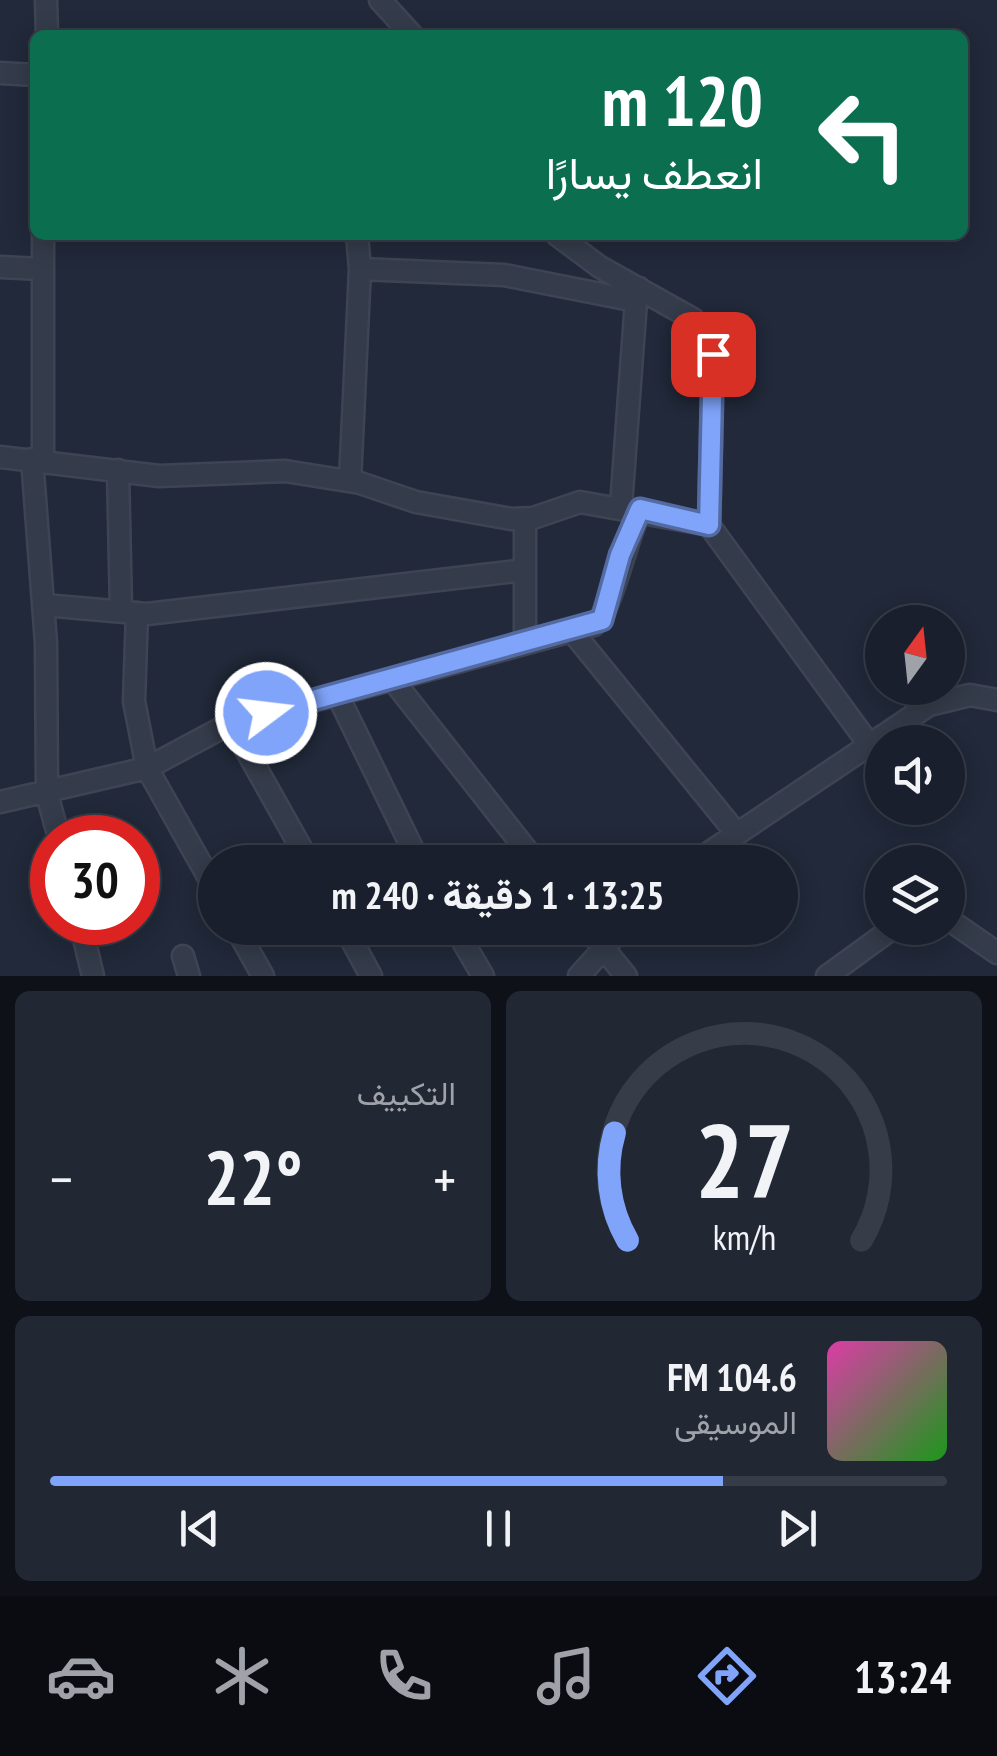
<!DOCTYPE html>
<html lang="ar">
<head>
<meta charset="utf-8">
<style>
	body { margin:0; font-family:"PT Sans Narrow",Vazirmatn,sans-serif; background:#222734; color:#f1f3f6; direction:rtl; height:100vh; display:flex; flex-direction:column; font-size:38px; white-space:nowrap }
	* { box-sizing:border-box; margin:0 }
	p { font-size:32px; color:#9fa2a9 }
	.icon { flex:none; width:55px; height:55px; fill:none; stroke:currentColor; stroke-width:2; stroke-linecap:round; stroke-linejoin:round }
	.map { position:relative; height:976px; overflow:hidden; direction:ltr }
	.details { display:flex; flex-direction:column; gap:15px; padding:15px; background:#0e1118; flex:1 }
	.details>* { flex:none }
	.guide { position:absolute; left:30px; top:30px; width:938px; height:210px; border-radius:15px; box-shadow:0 5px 25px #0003,0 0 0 2px #373d48; direction:rtl; background:#0b6e4f; color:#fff; overflow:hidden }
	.needle { width:65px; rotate:15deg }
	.fabs { position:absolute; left:865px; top:605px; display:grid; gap:20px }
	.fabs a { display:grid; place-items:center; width:100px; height:100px; border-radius:50%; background:#191f2c; box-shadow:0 5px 25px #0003,0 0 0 2px #373d48; font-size:50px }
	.speed { position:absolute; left:30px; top:815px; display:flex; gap:20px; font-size:50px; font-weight:700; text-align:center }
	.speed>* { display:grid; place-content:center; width:130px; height:130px; border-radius:50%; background:#191f2c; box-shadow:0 5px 25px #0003,0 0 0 2px #373d48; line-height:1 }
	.speed .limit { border:15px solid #d22; background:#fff; color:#111 }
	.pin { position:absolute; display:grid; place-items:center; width:85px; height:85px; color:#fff; margin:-42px; border-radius:20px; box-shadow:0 5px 15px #0006 }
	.me { position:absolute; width:110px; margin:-55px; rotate:75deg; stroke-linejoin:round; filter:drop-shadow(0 0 8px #0008) }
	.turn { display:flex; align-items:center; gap:35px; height:210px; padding:0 40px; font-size:45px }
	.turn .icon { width:130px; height:130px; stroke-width:2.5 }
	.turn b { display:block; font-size:70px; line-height:85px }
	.big { font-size:75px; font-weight:800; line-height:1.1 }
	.details .tile { flex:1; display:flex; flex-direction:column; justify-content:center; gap:15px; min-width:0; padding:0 35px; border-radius:15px; background:#222734 }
	.details .dial { align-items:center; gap:0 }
	.dial svg { height:260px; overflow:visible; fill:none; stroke:#373d48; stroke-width:7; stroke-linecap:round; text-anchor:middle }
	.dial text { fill:#f1f3f6; stroke:none }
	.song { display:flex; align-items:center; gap:30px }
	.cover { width:120px; height:120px; border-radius:15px; background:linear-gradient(135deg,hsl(320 70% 55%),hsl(120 70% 35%)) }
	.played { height:10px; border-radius:5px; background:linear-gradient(90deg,#80a4fa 75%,#373d48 75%) }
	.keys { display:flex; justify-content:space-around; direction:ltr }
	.heat { display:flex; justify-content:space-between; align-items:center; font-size:55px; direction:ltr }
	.details .tiles { flex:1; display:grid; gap:15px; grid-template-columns:1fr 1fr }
	.tile:last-child { grid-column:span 2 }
	.trip { position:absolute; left:198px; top:845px; width:600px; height:100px; border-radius:50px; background:#191f2c; box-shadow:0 5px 25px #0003,0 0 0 2px #373d48; font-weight:800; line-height:100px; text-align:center; direction:rtl }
	.menu { display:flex; height:160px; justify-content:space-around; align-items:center; background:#0a0c12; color:#9fa2a9 }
	.menu .icon { width:70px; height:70px }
	.menu .on { color:#80a4fa }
	.menu b { font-size:45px; color:#f1f3f6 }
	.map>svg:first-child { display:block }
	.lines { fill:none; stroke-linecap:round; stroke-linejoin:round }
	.street-casing { stroke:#3e4453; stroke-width:25 }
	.street { stroke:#343b4a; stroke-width:20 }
	.route-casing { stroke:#536ba2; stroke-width:25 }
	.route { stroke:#80a4fa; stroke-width:18 }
</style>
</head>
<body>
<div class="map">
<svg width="997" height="976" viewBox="0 0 997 976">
	<rect width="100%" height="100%" fill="#21293a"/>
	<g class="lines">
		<defs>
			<path id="street" d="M46 0 47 35
				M380 0 412 35
				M0 73 35 75
				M43 235V460
				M357 235 360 269 504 275 636 301 639 288
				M0 267 42 269
				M0 457 159 476 285 471 360 483 416 502 511 519 533 518 580 502 709 525 713 353 707 336 693 319 600 267 557 235
				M32 459 46 643 47 794 59 838
				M118 470 121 611
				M350 481 360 269
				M621 506 636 301
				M709 525 871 747
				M44 605 147 614 525 570
				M137 613 134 701 147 768 215 889
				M571 630 737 834
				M525 643V519
				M392 679 536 862
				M337 694 419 862
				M231 723 309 862
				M0 802 147 768 231 723 594 625C611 614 627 535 641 509
				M695 862 929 705 970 695 997 700
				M948 919 997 953
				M80 922 93 976
				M236 928 263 976
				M345 928 371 976
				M455 928 483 976
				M587 928 626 976
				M183 956 189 976
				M579 976 622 928
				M827 976 893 928"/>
		</defs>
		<use href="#street" class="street-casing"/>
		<use href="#street" class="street"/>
	</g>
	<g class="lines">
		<defs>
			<path id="route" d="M266 713 602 620 620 555 640 509 709 525 713 354"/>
		</defs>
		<use href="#route" class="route-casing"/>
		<use href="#route" class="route"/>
	</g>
</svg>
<div class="fabs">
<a><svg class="needle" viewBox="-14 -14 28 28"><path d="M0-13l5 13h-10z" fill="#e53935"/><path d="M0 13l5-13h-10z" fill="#9fa2a9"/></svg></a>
<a><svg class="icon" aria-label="sound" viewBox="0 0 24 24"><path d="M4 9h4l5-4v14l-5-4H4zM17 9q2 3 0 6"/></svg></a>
<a><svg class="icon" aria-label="layers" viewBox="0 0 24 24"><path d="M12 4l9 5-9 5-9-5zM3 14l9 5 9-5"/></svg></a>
</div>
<div class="speed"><div class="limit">30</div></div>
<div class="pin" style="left:713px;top:354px;background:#d93025"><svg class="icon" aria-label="arrive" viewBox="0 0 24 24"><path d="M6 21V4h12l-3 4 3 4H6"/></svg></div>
<svg class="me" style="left:266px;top:713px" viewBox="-20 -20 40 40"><circle r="17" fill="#80a4fa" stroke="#fff" stroke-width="3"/><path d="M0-11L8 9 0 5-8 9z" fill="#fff"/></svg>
<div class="trip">13:25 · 1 دقيقة · 240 m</div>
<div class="guide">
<div class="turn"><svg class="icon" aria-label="left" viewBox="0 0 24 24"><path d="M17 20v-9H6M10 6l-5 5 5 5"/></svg><div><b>120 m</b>انعطف يسارًا</div></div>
</div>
</div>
<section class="details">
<div class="tiles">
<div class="tile dial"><svg viewBox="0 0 100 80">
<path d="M14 69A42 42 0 1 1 86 69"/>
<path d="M14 69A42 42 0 0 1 10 36" stroke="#80a4fa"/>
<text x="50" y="56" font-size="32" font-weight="700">27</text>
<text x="50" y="72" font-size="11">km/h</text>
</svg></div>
<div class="tile"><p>التكييف</p>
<div class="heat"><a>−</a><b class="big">22°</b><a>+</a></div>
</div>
<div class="tile">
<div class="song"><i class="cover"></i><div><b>104.6 FM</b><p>الموسيقى</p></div></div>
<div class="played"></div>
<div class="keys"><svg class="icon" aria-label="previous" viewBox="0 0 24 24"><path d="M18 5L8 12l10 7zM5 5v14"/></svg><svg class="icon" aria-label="pause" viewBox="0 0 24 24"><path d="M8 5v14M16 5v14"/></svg><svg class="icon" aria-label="next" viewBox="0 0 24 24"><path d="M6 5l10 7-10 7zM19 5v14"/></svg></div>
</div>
</div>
</section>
<nav class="menu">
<b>13:24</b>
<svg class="icon on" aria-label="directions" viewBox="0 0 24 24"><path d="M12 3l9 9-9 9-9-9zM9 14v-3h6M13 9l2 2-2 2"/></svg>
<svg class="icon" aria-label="music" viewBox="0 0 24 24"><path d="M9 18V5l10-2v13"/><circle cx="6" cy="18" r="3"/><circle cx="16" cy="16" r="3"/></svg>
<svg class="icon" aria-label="phone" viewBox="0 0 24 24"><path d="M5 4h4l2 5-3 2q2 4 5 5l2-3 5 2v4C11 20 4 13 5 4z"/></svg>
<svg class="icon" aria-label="climate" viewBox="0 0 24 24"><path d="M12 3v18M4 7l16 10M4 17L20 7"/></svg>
<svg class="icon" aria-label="car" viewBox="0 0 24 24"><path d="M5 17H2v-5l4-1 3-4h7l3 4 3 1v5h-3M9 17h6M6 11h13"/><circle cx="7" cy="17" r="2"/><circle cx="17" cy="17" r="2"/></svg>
</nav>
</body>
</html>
